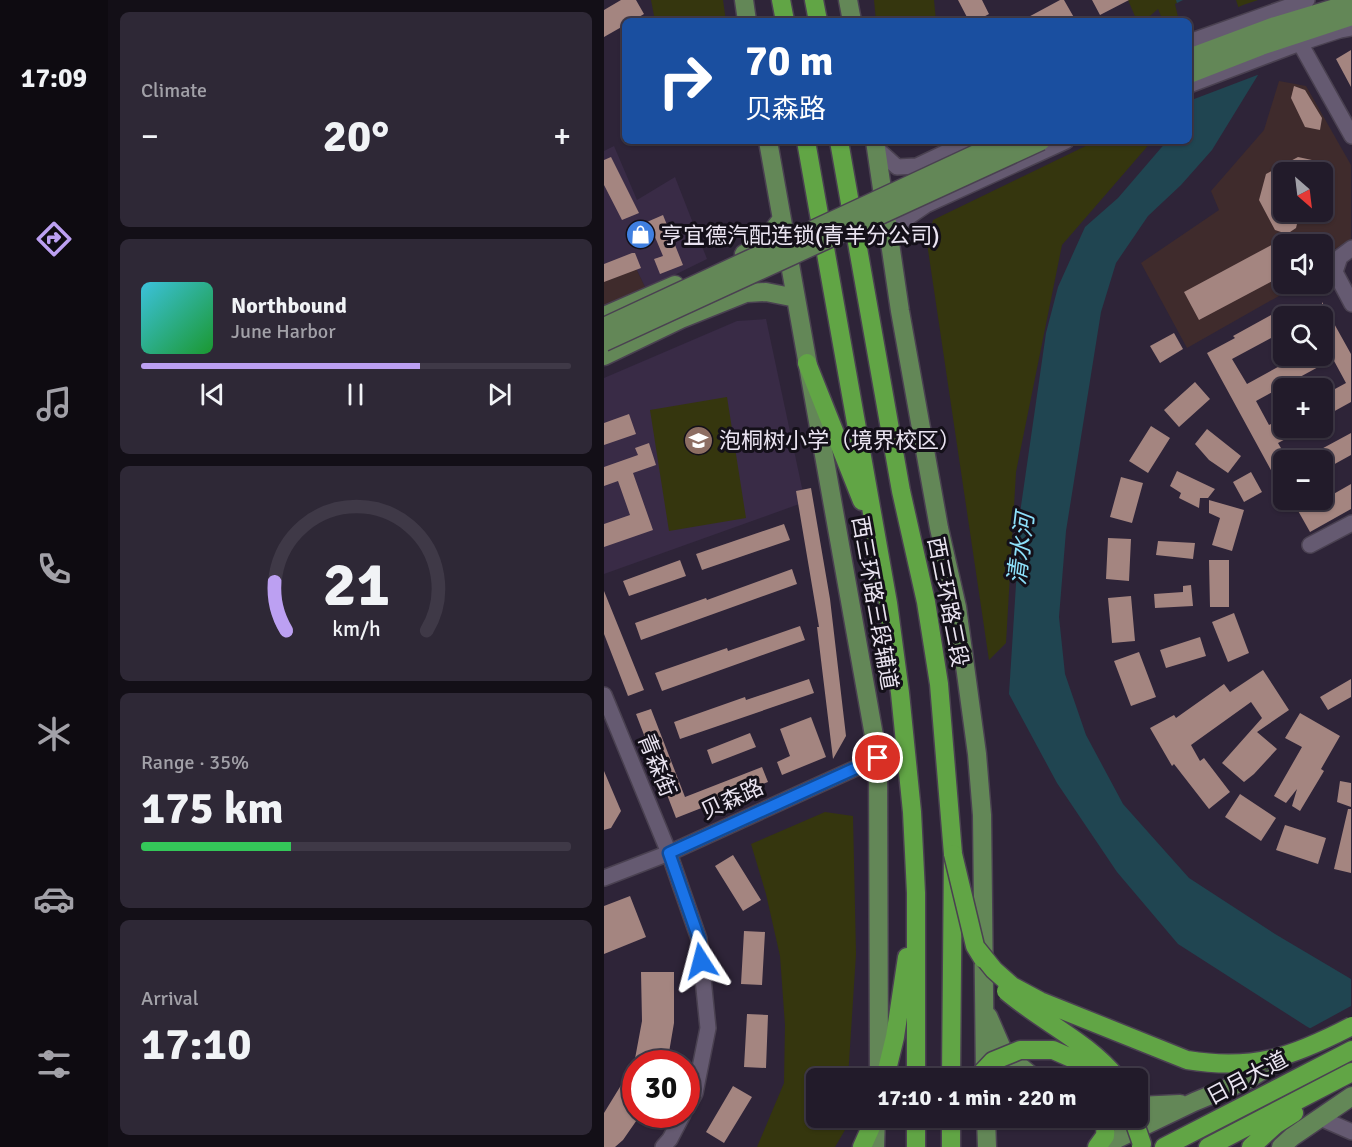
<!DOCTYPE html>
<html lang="en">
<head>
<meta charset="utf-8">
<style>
	body { margin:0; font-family:Signika,"Noto Sans SC",sans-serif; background:#2e2836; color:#f1f3f6; height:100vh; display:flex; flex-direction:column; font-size:22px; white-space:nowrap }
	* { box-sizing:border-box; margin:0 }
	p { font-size:20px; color:#a2a1a8 }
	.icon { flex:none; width:33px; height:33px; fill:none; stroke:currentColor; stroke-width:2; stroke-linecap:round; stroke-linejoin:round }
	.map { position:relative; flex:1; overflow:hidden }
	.drawer { display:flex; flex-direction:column; gap:12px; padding:12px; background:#130f17; width:496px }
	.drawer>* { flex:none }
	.hud { position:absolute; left:18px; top:18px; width:570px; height:126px; border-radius:9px; box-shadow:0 2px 4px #0004,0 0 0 2px #3f3947; background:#1a4fa0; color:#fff; overflow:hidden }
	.needle { width:39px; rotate:152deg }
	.controls { position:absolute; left:669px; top:162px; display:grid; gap:12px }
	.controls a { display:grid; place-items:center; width:60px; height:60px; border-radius:9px; background:#221b2a; box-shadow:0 2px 4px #0004,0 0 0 2px #3f3947; font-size:30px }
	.speed { position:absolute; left:18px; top:1050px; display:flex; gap:12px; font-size:30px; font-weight:700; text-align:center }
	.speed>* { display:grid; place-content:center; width:78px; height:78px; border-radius:50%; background:#221b2a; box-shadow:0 2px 4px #0004,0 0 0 2px #3f3947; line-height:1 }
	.speed .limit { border:9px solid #d22; background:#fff; color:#111 }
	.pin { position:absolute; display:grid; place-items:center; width:51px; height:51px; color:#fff; margin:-26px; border:3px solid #fff; border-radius:50%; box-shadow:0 2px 6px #0007 }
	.me { position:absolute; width:66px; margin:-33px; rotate:351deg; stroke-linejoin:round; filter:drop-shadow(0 0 4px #0008) }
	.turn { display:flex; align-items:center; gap:21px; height:126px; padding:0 24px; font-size:27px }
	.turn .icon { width:78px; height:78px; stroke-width:2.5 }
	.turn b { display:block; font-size:42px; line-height:51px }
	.big { font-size:45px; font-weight:700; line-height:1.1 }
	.drawer .widget { flex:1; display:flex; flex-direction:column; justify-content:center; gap:9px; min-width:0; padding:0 21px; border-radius:9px; background:#2e2836 }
	.drawer .dial { align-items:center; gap:0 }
	.dial svg { height:156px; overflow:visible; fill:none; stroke:#3f3947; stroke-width:7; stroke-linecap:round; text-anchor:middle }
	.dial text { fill:#f1f3f6; stroke:none }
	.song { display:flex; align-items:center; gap:18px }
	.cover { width:72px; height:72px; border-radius:9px; background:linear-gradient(135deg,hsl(190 70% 55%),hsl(130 70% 35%)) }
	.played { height:6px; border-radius:3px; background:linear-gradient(90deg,#bca0f2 65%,#3f3947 65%) }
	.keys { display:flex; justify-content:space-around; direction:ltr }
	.heat { display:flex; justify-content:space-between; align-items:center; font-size:33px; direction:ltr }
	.charge { height:9px; border-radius:4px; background:linear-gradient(90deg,#34c759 35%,#3f3947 0) }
	.trip { position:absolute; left:202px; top:1068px; width:342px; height:60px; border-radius:9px; background:#221b2a; box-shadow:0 2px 4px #0004,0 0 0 2px #3f3947; font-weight:700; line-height:60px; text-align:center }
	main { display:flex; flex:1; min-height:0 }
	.tabs { display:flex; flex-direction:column; width:108px; justify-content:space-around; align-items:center; background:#0e0b11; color:#a2a1a8 }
	.tabs .icon { width:42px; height:42px }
	.tabs .current { color:#bca0f2 }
	.tabs b { font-size:27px; color:#f1f3f6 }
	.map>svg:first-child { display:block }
	.commercial { fill:#3f2b2c; fill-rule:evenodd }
	.built { fill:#392b46 }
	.green { fill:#35360e }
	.water { fill:#204551 }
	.pier { fill:#2e2438 }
	.building { fill:#a48580 }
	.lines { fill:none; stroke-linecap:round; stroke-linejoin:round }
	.minor-casing { stroke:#4a4151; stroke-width:18 }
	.major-casing { stroke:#4a4151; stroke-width:21 }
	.highway-casing { stroke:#4a4151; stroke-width:21 }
	.minor { stroke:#655a71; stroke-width:15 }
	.major { stroke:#638757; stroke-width:18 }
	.highway { stroke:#61a545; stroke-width:18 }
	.major-bridge-casing { stroke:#4a4151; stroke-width:21; stroke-linecap:butt }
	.highway-bridge-casing { stroke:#4a4151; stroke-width:21; stroke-linecap:butt }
	.major-bridge { stroke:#638757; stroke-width:18 }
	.highway-bridge { stroke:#61a545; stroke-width:18 }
	.route-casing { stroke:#114b97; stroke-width:15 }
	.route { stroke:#1a73e8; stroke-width:10 }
	.labels { text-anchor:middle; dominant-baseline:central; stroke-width:6; stroke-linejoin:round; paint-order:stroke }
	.poi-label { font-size:22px; fill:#eae4f1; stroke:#141019; text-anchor:start }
	.street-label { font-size:22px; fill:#eae4f1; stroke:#141019 }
	.water-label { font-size:24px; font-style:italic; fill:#8de0fa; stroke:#141019 }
</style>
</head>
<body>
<main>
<nav class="tabs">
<b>17:09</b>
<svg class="icon current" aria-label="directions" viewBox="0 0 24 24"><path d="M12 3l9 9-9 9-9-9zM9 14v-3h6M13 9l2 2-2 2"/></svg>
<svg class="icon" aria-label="music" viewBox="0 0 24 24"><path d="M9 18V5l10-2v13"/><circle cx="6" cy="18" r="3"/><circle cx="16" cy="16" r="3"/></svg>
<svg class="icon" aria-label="phone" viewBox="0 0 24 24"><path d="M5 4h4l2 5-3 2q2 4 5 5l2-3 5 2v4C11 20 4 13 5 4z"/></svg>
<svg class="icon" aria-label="climate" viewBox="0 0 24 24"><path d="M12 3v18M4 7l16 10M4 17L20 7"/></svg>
<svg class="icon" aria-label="car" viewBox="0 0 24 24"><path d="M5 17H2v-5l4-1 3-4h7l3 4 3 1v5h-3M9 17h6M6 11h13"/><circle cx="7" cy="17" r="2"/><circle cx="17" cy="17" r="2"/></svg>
<svg class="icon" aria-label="filters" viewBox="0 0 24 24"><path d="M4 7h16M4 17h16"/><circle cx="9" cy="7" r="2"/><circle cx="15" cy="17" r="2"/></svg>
</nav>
<section class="drawer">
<div class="widget"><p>Climate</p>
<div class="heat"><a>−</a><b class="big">20°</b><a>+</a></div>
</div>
<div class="widget">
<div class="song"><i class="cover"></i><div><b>Northbound</b><p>June Harbor</p></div></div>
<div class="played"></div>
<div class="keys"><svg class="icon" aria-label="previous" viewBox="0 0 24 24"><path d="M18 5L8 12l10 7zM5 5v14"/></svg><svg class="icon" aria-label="pause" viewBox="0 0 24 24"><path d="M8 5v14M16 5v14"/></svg><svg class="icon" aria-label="next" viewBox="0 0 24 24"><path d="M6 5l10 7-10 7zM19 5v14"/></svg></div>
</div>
<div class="widget dial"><svg viewBox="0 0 100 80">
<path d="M14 69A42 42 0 1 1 86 69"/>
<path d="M14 69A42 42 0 0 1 8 44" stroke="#bca0f2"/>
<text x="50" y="56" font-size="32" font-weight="700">21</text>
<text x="50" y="72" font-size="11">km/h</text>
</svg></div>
<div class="widget"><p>Range · 35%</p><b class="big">175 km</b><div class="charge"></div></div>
<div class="widget"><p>Arrival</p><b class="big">17:10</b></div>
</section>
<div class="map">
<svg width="748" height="1147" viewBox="0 0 748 1147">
	<rect width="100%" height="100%" fill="#2e2438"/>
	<path class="commercial" d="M675 81 702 86 747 165V239L731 249 719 264 718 244H680V284H696L583 348 537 263 615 210 607 191 660 130ZM680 172H718V212H680Z
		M32 268 42 289 0 306V269Z"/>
	<path class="built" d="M10 146 33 200 71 177 103 259 42 289 32 268 0 269V151Z
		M162 319 201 502 0 574V378L133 321Z"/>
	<path class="green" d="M47 0H119L122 21H51Z
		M270 0H330L332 21H272Z
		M524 0H654L639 5 585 29V21H559L554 9 540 21H533Z
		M492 141H548L458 245 412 472 402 643 385 660 323 243 329 220Z
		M123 397 142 518 65 531 46 410Z
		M221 812 249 816 252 954 244 1078H213V1118H241V1130L231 1147H153L180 1083 181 1025 176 956 162 894 147 844Z"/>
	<path class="water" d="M572 0H629L654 75 608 150 577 185 544 216 512 263 497 312 462 531 455 617 461 674 482 735 519 804 585 878 671 934 747 979V1052L702 1026 574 944 513 872 453 783 405 694 417 506 442 333 454 287 481 227 514 198 563 141H585V21H578Z"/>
	<path class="pier" d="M579 0H632L656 74 585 101V21H575L571 4Z
		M747 1006 748 1055 703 1030Z"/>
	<path class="building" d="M17 0H32L40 14 28 21H21V25L0 37V10Z
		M354 0H378L385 14 372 21H365Z
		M456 0H460L472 21H417Z
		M488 0H525L496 15Z
		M747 50V87L732 59Z
		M690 86 701 90 718 118 716 130 701 127 687 98Z
		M7 157 35 213 18 220 0 185V160Z
		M694 157 708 160 705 172H680V212H696L692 228 683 234 671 230 655 200 662 174Z
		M59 215 79 265 56 274 50 259 59 256 51 237 42 241 36 225Z
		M673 242 680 255V275L595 320 580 292Z
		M28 253H31L37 268 0 282V264Z
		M718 302 747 354V402L718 418V396L742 383 729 359 652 401 665 425 680 417V428H702L674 443 684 460H680V494L603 353 631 338 629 336 687 304 694 316H680V331L628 359 643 384 694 356H727L718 341V316H699L718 306Z
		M570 333 579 349 556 363 546 346Z
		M591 382 606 399 575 427 560 410Z
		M25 414 32 434 0 445V423Z
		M547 426 566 438 544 473 525 461Z
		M603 429 637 456 624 473 605 460 591 444Z
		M747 433V455L718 471V460H697Z
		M45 443 52 465 29 473 49 530 0 547V524L26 515 14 481 0 486V467L34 455 31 448Z
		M573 471 611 489 604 498H596L595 508 575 498 577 493 566 486Z
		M647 472 658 492 640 502 629 482Z
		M517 477 539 483 528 523 506 517Z
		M747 484V509L706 532 688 500H719Z
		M207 488 226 599 242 736 229 759 213 627H215L192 491Z
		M605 500 640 510 628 551 608 545 616 518 605 513Z
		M180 524 186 540 98 570 92 554Z
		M504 538 527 539 525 581 502 579Z
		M554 541 591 543 589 559 552 555Z
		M76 560 82 576 25 596 19 581Z
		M605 560H625V607H606Z
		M188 569 193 584 37 640 31 623 102 598 103 600Z
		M587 585 589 606 551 608 550 594 579 592V586Z
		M0 591 40 690 24 696 0 634Z
		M527 596 531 641 508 643 504 598Z
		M630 613 645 653 624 662 608 622Z
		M196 626 201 640 58 691 51 673 123 648 124 651Z
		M596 637 602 656 562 668 556 650Z
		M535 652 552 697 527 706 510 661Z
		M659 670 685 710 653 732 673 749 650 774 640 782 618 763 658 718 647 702 587 745 596 761 600 758 626 792 605 809 570 764 568 766 546 728 570 715 572 718 620 684 626 692Z
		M205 679 210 693 76 739 70 722 141 697 142 700Z
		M747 679V697L724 710 716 697Z
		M47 709 81 797 158 767 164 782 72 818 32 714Z
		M696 713 736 736 717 769 720 771 696 811 688 806 693 789 682 803 670 796 698 747 681 738Z
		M207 717 222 757 178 775 173 762 186 756 176 729Z
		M146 733 152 747 108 764 103 750Z
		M0 771 17 811 7 828 0 830Z
		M736 781 747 783V807L733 802Z
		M636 794 672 818 657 841 621 817Z
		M744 809H747V873L730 869Z
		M681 825 722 838 714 864 672 850Z
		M129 855 157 900 139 911 111 866Z
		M26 896 42 937 0 954V906Z
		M140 931 161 932 158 985 137 984Z
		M37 972H70V1023L63 1064H32V1114H37L19 1140 11 1147H0V1113L30 1064 38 1021Z
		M143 1014 164 1015 162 1068 140 1067Z
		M129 1086 148 1097 120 1143 102 1132Z"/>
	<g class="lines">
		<defs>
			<path id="minor" d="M585 42 703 0
				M696 43 748 136
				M585 85 696 43 736 30 748 28
				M272 148 293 167 313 166 366 141
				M285 243 297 222 322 205 462 141
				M748 248 736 257 731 272 748 304
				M706 545 748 523
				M0 695 65 853 95 939 104 1028 91 1093 82 1109
				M0 878 65 853 274 758
				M716 1118 748 1132
				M59 1147 66 1139 79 1114"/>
			<path id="major" d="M140 0 143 21
				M244 0 248 21
				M585 58 671 26 748 3
				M585 74 657 46 748 16
				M164 141 274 758 275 1078
				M271 141 296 311 335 528 353 607 373 754 378 815 381 1078
				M140 254 159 244 177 220
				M0 316 71 285
				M0 356 77 319 142 293 162 292 192 298
				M384 1016 400 1053 430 1078
				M534 1106 576 1104
				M382 1118 383 1147
				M271 1147 272 1118
				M496 1147 590 1102 643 1080 680 1057
				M677 1147 688 1137 748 1096"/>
			<path id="highway" d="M177 0 181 21
				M210 0 214 21
				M202 141 284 603 296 693 308 812 312 893V1078
				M235 141 297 491 322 602 335 684 349 854 347 1078
				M203 363 258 501
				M281 1078 291 1037 303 957
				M258 1147 271 1118
				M312 1147V1118
				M347 1147V1118
				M493 1147 501 1136 502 1118
				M560 1147 748 1050
				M604 1147 748 1072
				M647 1147 671 1125 690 1113"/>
		</defs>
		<use href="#minor" class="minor-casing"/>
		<use href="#major" class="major-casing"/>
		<use href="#highway" class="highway-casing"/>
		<use href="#minor" class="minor"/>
		<use href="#major" class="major"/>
		<use href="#highway" class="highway"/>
		<defs>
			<path id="major-bridge" d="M0 327 400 141
				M0 342 437 141"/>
			<path id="highway-bridge" d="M349 854 371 946 379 959
				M373 949 390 970 408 986 436 1001 583 1060C650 1071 688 1057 748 1026
				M402 991C438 1022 483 1041 513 1078
				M373 1078 389 1061 416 1050H449L474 1061 493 1078
				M529 1118 538 1144 537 1147"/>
		</defs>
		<use href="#major-bridge" class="major-bridge-casing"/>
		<use href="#highway-bridge" class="highway-bridge-casing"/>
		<use href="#major-bridge" class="major-bridge"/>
		<use href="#highway-bridge" class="highway-bridge"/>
	</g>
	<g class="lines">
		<defs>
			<path id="route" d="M97 961 95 939 65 853 274 758"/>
		</defs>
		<use href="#route" class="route-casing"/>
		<use href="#route" class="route"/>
	</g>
	<defs>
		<symbol id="shop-disc" viewBox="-11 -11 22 22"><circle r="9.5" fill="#3f7fe0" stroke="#141019"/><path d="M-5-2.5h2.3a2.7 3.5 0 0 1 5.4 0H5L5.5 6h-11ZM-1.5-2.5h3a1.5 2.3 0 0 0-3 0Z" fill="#fff"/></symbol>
		<symbol id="school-disc" viewBox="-11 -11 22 22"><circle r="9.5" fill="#8d6e63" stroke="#141019"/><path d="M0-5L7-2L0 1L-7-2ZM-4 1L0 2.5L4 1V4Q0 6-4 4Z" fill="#fff"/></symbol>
	</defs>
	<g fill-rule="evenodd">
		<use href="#shop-disc" x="20" y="218" width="33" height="33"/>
		<use href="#school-disc" x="78" y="424" width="33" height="33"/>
	</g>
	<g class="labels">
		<g class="poi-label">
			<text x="57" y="235">亨宜德汽配连锁(青羊分公司)</text>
			<text x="115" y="440">泡桐树小学（境界校区）</text>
		</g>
		<g class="street-label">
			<text transform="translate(344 602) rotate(79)">西三环路三段</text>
			<text transform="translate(271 603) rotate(80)">西三环路三段辅道</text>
			<text transform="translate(53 765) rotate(68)">青森街</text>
			<text transform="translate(128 799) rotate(-25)">贝森路</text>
			<text transform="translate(643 1078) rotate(-28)">日月大道</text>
		</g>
		<g class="water-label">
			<text transform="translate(417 549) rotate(-83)">清水河</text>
		</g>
	</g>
</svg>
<div class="controls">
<a><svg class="needle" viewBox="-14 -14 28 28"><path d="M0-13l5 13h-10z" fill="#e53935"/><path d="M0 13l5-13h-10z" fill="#a2a1a8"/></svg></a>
<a><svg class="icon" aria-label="sound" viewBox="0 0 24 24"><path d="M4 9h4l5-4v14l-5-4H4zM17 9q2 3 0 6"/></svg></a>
<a><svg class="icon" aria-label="search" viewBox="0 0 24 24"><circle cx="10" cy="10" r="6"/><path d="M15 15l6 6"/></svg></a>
<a>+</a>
<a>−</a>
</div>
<div class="speed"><div class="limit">30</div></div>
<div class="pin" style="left:274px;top:758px;background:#d93025"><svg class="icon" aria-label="arrive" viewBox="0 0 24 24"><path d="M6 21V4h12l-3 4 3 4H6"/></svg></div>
<svg class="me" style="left:97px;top:961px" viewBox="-20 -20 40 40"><path d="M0-17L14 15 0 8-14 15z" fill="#1a73e8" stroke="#fff" stroke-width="4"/></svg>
<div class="trip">17:10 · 1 min · 220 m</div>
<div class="hud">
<div class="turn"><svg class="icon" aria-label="right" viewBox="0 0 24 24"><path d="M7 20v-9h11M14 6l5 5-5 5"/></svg><div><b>70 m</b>贝森路</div></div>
</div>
</div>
</main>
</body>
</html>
